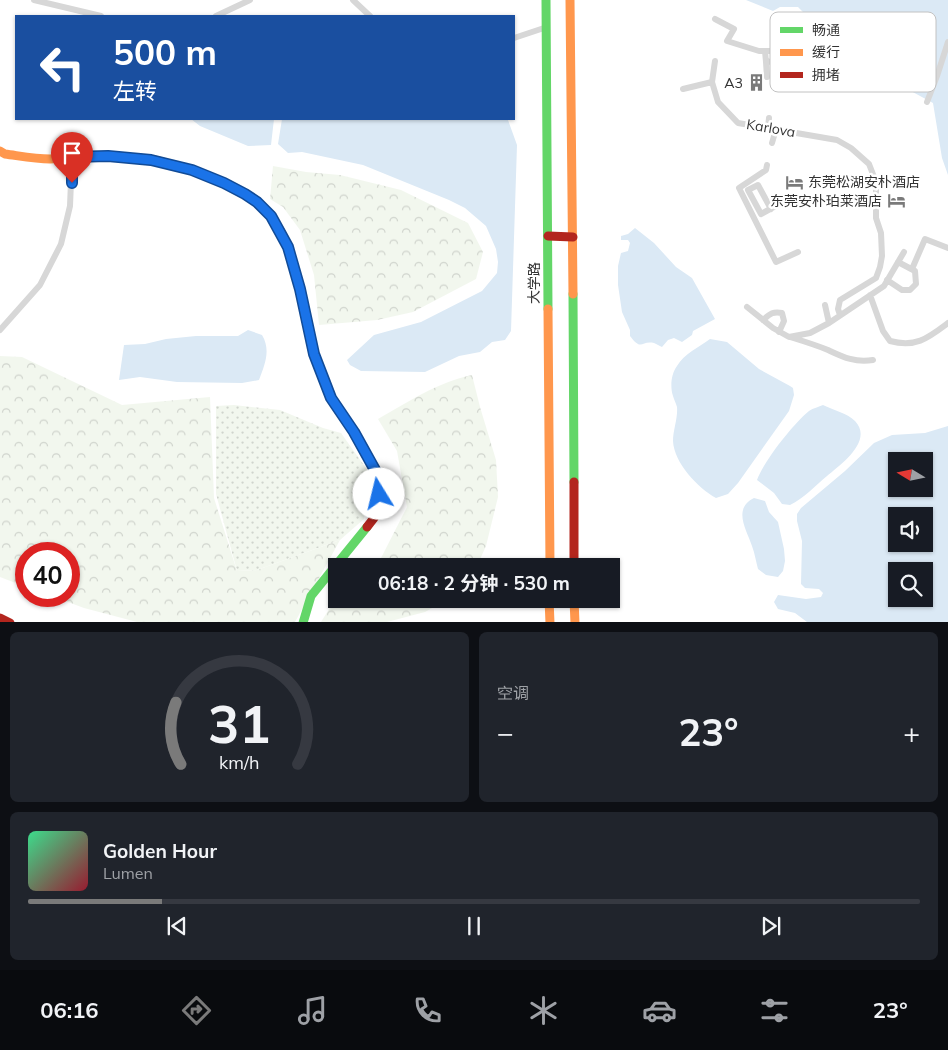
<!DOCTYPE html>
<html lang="zh">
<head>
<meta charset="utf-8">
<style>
	body { margin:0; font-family:Mulish,"Noto Sans SC",sans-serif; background:#20242c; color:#f1f3f6; height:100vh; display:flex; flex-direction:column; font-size:19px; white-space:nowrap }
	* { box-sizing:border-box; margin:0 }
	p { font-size:16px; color:#9ea1a6 }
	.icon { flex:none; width:28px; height:28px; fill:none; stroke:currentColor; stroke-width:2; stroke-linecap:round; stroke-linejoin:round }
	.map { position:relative; height:622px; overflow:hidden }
	.panel { display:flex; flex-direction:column; gap:10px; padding:10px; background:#0d0f14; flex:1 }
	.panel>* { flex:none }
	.top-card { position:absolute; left:15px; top:15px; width:500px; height:105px; border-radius:0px; box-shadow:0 1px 4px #0004; background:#1a4fa0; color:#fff; overflow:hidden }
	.needle { width:32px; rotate:280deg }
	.controls { position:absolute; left:888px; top:452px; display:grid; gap:10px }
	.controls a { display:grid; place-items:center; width:45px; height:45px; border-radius:0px; background:#171b24; box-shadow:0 1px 4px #0004; font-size:25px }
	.speed { position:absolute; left:15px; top:542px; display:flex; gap:10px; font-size:25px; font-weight:700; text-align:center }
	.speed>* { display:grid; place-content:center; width:65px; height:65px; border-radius:50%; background:#171b24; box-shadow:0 1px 4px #0004; line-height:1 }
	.speed .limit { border:8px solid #d22; background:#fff; color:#111 }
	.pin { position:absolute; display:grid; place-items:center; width:42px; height:42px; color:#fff; margin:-51px -21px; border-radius:50% 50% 50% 0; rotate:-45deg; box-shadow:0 0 5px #0007 }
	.pin .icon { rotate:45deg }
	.me { position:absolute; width:55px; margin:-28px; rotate:351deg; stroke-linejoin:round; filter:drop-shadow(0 0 4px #0008) }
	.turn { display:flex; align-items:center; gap:18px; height:105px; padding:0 15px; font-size:22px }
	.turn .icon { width:65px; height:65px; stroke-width:2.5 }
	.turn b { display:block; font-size:35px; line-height:42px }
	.big { font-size:38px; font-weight:700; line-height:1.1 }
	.panel .widget { flex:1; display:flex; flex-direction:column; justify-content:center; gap:8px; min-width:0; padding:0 18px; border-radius:8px; background:#20242c }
	.panel .dial { align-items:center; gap:0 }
	.dial svg { height:130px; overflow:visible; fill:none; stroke:#363941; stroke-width:7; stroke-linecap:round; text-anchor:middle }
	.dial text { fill:#f1f3f6; stroke:none }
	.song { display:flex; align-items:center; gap:15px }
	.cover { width:60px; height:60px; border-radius:8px; background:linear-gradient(135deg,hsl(150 70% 55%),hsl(350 70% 35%)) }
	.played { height:5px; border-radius:2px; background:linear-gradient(90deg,#7a7a7a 15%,#363941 15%) }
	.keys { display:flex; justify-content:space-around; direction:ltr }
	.heat { display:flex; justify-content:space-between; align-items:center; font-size:28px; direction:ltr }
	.panel .tiles { flex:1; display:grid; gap:10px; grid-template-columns:1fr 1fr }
	.widget:last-child { grid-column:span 2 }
	.trip { position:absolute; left:328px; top:558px; width:292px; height:50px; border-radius:0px; background:#171b24; box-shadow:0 1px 4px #0004; font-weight:700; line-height:50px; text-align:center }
	.menu { display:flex; height:80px; justify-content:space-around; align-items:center; background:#090b0e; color:#9ea1a6 }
	.menu .icon { width:35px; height:35px }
	.menu .active { color:#7a7a7a }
	.menu b { font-size:22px; color:#f1f3f6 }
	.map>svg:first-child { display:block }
	.grass { fill:url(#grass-dots) }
	.forest { fill:url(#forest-crowns) }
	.water { fill:#dbe9f5; fill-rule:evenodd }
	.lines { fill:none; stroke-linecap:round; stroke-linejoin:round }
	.street { stroke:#d7d7d7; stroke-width:6 }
	.fast { stroke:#63d668; stroke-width:9 }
	.slow { stroke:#ff974d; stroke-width:9 }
	.jam { stroke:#b3261e; stroke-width:9 }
	.route-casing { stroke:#114b97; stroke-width:12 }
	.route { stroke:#1a73e8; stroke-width:9 }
	.labels { text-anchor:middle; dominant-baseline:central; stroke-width:5; stroke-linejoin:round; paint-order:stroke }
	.poi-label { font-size:14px; fill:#333; stroke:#fff; text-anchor:end }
	.street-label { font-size:14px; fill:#333; stroke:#fff }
	.key { fill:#fff; stroke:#c2c2c2; stroke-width:1 }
	.key-label { font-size:14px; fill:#333 }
</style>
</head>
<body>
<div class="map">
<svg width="948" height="623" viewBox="0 0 948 623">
	<defs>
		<pattern id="grass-dots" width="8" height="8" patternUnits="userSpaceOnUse" patternTransform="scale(1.25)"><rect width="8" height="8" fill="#f2f7ee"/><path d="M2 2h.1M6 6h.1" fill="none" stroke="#d0d4cd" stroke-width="1.8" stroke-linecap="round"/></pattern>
		<pattern id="forest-crowns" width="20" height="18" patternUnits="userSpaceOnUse" patternTransform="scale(1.25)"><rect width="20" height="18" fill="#f2f7ee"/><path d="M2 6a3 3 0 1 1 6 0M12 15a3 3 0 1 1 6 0" fill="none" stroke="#d0d4cd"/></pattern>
	</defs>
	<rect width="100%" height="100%" fill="#fff"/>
	<path class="grass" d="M234 405 280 410 323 428 341 433 368 471 364 519 340 540 257 570 237 571 216 494V406Z"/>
	<path class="forest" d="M273 166 306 172 340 175 401 190 468 223 483 252 476 279 413 312 377 320 319 325 314 275 300 230 283 207 270 199Z
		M0 356 22 357 122 405 210 397 214 498 237 571 257 570 340 540 295 622H137L84 608 52 596H69V554H26V587L0 577Z
		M472 375 480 407 496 460 498 497 486 546 477 566H372L380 560 407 507 397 451 378 419C408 402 438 382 472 375Z
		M336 598V599H448L425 612 387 622H321Z"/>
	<path class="water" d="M746 0H948V175L942 158 933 103 909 90 911 83 867 59 854 85 840 79 844 47 820 42 813 22 798 7H780L773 11Z
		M191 119H274L271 145 248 146 200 126Z
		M282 119 508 120 517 145 511 331 505 340 492 342 480 352 459 356 425 372 361 371 350 365 347 360 374 335 421 322 482 291 497 273 498 262 496 249 486 226 465 208 449 200 363 165 302 152 288 153 278 144Z
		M635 228 654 243 676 267 692 278 715 319 693 331 692 335 682 342 674 338 668 340 662 347C659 346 657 344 654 343 641 340 642 352 630 336V330L622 312 618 285V266L621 253 628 251 630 243 628 240H621V236L628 234Z
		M248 330 262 335C271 350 265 364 259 380L242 383 177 382 140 377 119 380 124 345 145 344 166 339 196 336H238Z
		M710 339 727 342 759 369 790 386 793 388 794 395 789 411 738 483 728 494 716 498C698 488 674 463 673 441 673 430 678 418 677 407 676 403 674 400 673 396 670 387 671 374 677 366 684 354 699 347 710 339Z
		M823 405C833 410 847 413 855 421 874 441 840 465 827 476 815 486 804 498 790 505L782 504 774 493 757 480C764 461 793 424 809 411 813 408 819 407 823 405Z
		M948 426V622H807L795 613 778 609 774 602 778 595 806 599 821 597 823 593 819 589 805 588 801 584 802 541 797 521V514L801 508 845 471 874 443 892 435 925 433ZM896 461H924V489H896ZM896 516H924V544H896ZM896 571H924V599H896Z
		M754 498 765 501 769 512 778 522 784 549 785 561 783 571 778 577 766 575 758 569C756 562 755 554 752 546 747 530 732 509 754 498Z"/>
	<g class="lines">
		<path class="street" d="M34 0 101 16
			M353 0 370 16
			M216 16 250 0
			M715 19 734 29 727 41 759 51H776L777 61 766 62 765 51
			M514 38 547 27
			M715 61 712 82 718 102 738 123 837 140 851 148 869 164 876 182V218L881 233 882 256 880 267 876 278 840 300 838 309 840 315
			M766 62 767 77
			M683 89 712 82
			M927 102 937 76 948 42
			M768 128 769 118
			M772 143 776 129
			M767 165 766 170 739 188 776 262 798 252
			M771 209 758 185 748 190 761 214 781 203
			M912 269 925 239 948 248
			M887 280 902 290H910L916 284 915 271 898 262
			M870 295 883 331 890 341C916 348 928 338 948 323
			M825 305 829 323
			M747 307 773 328 789 337 810 333 829 323 884 286 904 252
			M763 320C770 314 773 311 782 313L784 321 779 332
			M0 330 40 285 61 244 70 206 72 157
			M790 337C803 341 816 345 828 350 843 357 855 363 873 360"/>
		<path class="fast" d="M546 0 548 309
			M573 294 574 482
			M303 623 311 596 367 527"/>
		<path class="slow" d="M570 0 573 294
			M0 151 5 154C20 156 35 159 50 159 84 158 116 155 149 159 160 160 171 165 182 168 229 182 275 202 290 253
			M548 309 550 566
			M549 599 550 623
			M574 599 575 623"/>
		<path class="jam" d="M548 236 573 237
			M290 253 300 289 314 354 331 398 354 432 375 470 379 494 374 518 367 527
			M574 482V566
			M0 618 10 623"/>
	</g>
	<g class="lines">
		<defs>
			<path id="route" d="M72 183V157L108 156 151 160 192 170 224 183 245 194 257 202 271 216 288 247 300 289 314 354 331 398 354 432 375 470 379 494"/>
		</defs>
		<use href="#route" class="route-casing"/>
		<use href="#route" class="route"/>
	</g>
	<defs>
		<symbol id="building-bare" viewBox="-9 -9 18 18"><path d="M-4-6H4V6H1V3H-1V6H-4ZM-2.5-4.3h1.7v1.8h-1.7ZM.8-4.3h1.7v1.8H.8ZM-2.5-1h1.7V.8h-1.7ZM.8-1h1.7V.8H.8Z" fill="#7a7a7a" stroke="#fff" stroke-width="2.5" paint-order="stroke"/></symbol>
		<symbol id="hotel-bare" viewBox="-9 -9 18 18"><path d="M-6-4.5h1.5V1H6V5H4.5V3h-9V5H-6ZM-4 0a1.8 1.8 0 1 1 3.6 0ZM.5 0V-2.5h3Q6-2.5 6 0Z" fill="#7a7a7a" stroke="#fff" stroke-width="2.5" paint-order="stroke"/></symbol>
	</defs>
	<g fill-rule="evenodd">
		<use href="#building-bare" x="744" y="70" width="25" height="25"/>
		<use href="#hotel-bare" x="782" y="170" width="25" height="25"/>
		<use href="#hotel-bare" x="884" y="188" width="25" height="25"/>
	</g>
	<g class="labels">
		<g class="poi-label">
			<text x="743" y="83">A3</text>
			<text x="808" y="182" text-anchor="start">东莞松湖安朴酒店</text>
			<text x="882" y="201">东莞安朴珀莱酒店</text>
		</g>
		<g class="street-label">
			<text transform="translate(771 128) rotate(10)">Karlova</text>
			<text transform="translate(534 283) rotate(-90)">大学路</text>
		</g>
	</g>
	<rect x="770" y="12" width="166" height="80" rx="8" class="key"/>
	<rect x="780" y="27" width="23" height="6" fill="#63d668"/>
	<rect x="780" y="49" width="23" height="7" fill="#ff974d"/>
	<rect x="780" y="72" width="23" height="6" fill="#b3261e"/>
	<g class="key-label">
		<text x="812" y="35">畅通</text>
		<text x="812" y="57">缓行</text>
		<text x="812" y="80">拥堵</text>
	</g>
</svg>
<div class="controls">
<a><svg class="needle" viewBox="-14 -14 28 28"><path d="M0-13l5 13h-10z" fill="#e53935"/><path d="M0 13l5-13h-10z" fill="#9ea1a6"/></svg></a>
<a><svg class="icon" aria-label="sound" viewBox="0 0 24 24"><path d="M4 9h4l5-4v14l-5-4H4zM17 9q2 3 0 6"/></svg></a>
<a><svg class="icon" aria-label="search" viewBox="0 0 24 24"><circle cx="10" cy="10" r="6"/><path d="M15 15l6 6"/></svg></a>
</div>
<div class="speed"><div class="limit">40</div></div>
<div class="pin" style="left:72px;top:183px;background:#d93025"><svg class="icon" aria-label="arrive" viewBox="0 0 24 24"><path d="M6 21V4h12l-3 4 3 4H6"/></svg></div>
<svg class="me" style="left:379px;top:494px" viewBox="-20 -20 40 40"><circle r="19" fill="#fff"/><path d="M0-13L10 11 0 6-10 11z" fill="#1a73e8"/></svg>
<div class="trip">06:18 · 2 分钟 · 530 m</div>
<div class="top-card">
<div class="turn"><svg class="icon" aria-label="left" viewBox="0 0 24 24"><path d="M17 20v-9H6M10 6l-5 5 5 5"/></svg><div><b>500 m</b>左转</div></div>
</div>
</div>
<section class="panel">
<div class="tiles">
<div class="widget dial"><svg viewBox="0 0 100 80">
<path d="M14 69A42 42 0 1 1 86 69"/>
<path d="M14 69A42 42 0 0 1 11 31" stroke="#7a7a7a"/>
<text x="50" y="56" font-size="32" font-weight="700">31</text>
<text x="50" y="72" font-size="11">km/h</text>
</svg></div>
<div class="widget"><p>空调</p>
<div class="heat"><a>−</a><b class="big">23°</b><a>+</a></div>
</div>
<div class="widget">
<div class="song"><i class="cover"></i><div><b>Golden Hour</b><p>Lumen</p></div></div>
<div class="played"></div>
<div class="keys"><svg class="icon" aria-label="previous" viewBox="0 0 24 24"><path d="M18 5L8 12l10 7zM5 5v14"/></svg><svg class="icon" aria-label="pause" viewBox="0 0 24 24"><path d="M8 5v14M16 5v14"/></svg><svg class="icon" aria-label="next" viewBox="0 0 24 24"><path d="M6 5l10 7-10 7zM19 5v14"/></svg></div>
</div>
</div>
</section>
<nav class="menu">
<b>06:16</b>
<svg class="icon active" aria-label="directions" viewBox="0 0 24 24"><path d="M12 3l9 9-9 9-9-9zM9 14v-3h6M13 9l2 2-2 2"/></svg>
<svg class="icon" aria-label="music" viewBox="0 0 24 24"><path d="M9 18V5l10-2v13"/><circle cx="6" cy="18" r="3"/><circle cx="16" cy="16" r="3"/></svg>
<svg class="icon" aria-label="phone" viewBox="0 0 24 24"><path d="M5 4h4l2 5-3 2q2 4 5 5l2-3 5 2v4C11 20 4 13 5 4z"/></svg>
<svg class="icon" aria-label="climate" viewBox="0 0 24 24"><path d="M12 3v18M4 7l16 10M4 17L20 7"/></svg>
<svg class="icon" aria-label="car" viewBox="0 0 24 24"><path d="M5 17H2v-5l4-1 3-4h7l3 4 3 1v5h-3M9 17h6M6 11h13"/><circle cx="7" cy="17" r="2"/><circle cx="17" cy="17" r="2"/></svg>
<svg class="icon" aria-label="filters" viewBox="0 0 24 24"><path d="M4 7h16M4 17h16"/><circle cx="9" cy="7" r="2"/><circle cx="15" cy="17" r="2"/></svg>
<b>23°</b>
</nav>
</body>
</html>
